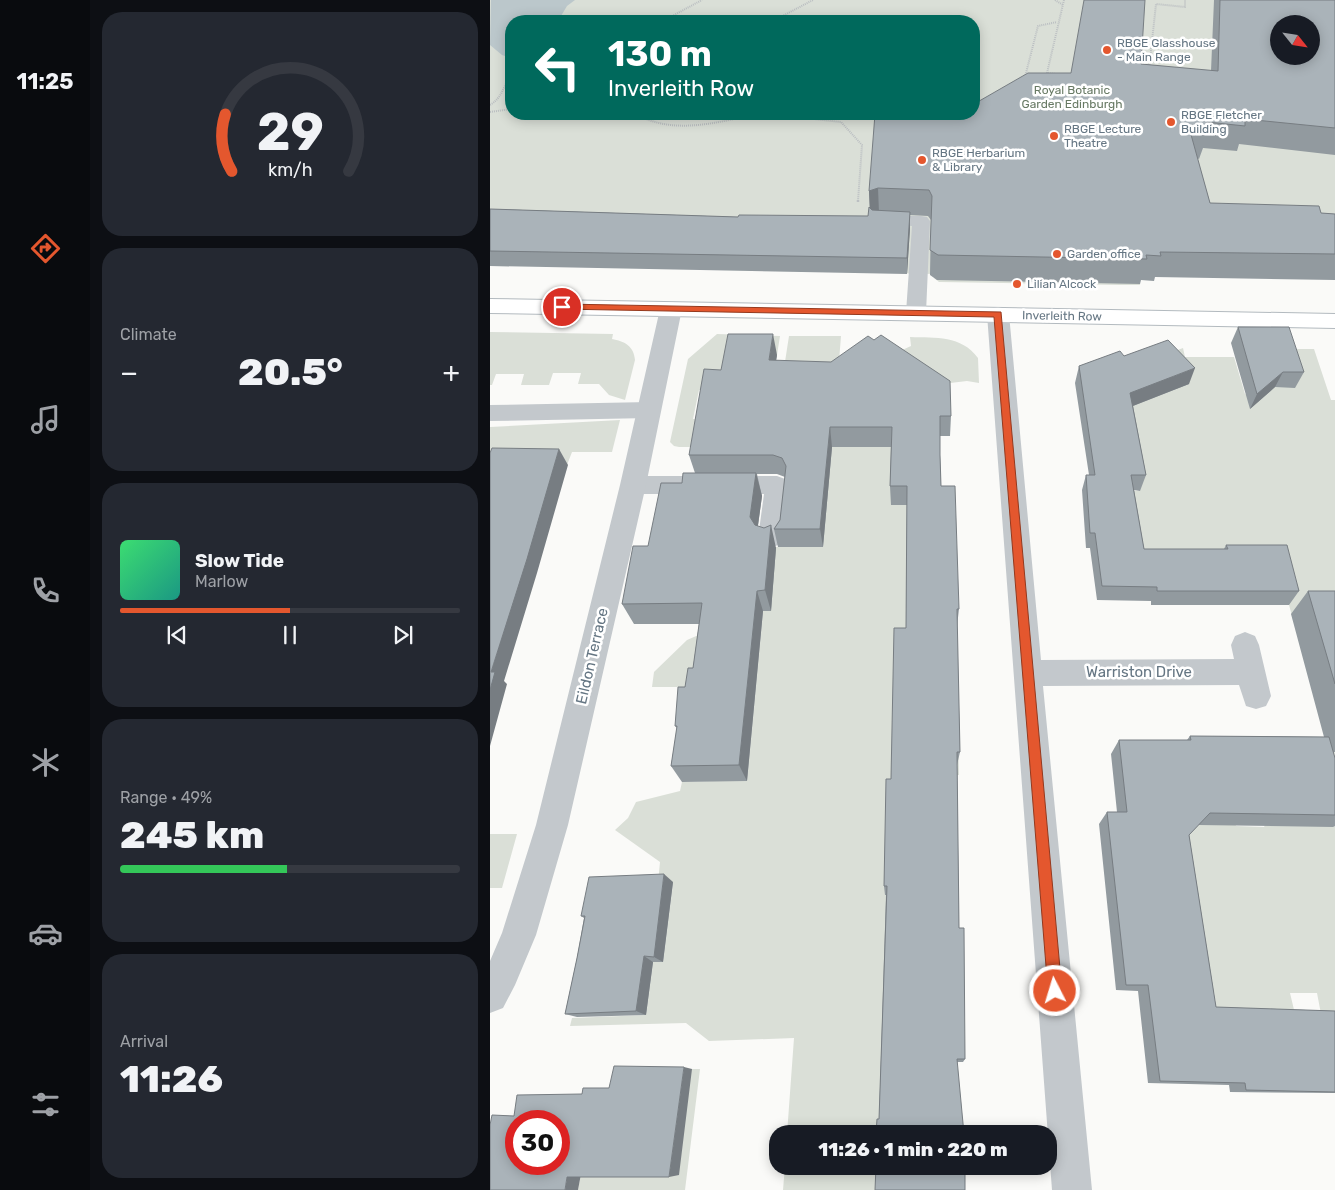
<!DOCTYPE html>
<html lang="en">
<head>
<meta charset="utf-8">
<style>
	body { margin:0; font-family:Rubik,sans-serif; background:#242831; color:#f1f3f6; height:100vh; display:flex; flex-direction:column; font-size:19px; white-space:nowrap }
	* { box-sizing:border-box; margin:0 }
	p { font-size:16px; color:#9ea1a6 }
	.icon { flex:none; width:28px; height:28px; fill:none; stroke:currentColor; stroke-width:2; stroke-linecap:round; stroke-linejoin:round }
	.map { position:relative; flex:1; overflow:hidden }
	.sheet { display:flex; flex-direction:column; gap:12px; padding:12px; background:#0d0f14; width:400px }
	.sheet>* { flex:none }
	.guide { position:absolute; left:15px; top:15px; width:475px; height:105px; border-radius:20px; box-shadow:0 2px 12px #0003; background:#00695c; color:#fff; overflow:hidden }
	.needle { width:32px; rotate:120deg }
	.buttons { position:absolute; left:780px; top:15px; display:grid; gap:10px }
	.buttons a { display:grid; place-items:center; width:50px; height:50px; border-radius:50%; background:#171b24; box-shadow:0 2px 12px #0003; font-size:25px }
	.speed { position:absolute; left:15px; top:1110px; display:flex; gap:10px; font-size:25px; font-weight:700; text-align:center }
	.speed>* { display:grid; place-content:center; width:65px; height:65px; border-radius:50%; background:#171b24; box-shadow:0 2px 12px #0003; line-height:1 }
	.speed .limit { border:8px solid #d22; background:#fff; color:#111 }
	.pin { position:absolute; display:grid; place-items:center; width:42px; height:42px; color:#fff; margin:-21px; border:2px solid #fff; border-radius:50%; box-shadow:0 1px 5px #0007 }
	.me { position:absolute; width:55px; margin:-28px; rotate:355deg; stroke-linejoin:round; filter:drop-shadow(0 0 4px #0008) }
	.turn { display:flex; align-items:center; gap:18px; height:105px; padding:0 20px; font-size:22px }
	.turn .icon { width:65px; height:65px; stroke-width:2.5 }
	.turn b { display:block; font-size:35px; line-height:42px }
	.big { font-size:38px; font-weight:800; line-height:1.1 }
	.sheet .card { flex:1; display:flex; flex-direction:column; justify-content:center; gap:8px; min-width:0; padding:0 18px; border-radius:20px; background:#242831 }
	.sheet .dial { align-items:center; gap:0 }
	.dial svg { height:130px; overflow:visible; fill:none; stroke:#363941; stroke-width:7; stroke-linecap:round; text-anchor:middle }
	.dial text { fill:#f1f3f6; stroke:none }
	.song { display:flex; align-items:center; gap:15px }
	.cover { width:60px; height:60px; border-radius:8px; background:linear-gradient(135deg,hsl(140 70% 55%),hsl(170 70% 35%)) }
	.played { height:5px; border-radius:2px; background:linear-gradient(90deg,#e4572e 50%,#363941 50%) }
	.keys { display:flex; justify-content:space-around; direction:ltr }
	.heat { display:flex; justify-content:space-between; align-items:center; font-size:28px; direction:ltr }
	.charge { height:8px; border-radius:4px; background:linear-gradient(90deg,#34c759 49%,#363941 0) }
	.trip { position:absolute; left:279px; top:1125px; width:288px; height:50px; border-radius:20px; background:#171b24; box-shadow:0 2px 12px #0003; font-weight:800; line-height:50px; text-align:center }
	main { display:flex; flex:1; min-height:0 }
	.menu { display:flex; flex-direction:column; width:90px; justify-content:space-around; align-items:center; background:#090b0e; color:#9ea1a6 }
	.menu .icon { width:35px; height:35px }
	.menu .on { color:#e4572e }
	.menu b { font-size:22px; color:#f1f3f6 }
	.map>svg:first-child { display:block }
	.green { fill:#dadfd7; fill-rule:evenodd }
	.water { fill:#bbc7cb }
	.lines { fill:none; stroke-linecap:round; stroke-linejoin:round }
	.secondary-casing { stroke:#b3babf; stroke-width:2 }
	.path-far1 { stroke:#bbbfc2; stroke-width:2; stroke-dasharray:1 1; stroke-linecap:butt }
	.path { stroke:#bbbfc2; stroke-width:2.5; stroke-dasharray:2 2; stroke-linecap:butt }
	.service { fill:#c3c8cc; fill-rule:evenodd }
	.minor { fill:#c3c8cc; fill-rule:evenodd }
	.secondary { fill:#fff; fill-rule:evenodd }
	.wall { fill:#929a9f }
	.shaded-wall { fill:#777d82 }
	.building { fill:#aab3b9; stroke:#777d82; fill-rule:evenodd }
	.route { fill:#e4572e; stroke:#94391e }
	.poi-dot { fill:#e4572e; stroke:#fff; stroke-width:2 }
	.labels { text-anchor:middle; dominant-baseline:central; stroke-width:5; stroke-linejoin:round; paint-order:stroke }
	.far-poi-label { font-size:12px; fill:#657683; stroke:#fff; text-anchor:start }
	.far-park-label { font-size:12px; fill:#687a64; stroke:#fff }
	.far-street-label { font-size:12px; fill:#657683; stroke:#fff }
	.street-label { font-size:15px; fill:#657683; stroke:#fff }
</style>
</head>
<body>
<main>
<nav class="menu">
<b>11:25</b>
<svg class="icon on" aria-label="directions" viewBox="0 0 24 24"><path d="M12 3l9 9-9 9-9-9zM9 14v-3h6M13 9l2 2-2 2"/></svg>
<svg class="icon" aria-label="music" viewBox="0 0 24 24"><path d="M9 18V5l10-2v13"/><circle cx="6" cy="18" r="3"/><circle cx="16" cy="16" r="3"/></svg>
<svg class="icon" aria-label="phone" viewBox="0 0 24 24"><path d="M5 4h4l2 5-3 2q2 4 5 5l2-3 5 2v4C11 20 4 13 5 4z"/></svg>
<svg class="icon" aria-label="climate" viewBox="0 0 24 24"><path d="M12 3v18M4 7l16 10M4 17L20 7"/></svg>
<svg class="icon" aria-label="car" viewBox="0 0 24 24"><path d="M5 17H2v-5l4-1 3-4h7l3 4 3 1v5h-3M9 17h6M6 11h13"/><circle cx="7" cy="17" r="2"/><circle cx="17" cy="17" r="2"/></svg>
<svg class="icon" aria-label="filters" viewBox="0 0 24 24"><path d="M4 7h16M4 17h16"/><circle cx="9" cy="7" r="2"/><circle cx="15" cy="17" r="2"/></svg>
</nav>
<section class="sheet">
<div class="card dial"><svg viewBox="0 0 100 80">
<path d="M14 69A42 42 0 1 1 86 69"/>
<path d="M14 69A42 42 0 0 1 10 34" stroke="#e4572e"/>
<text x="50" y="56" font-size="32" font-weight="700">29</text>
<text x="50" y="72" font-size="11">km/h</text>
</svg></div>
<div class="card"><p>Climate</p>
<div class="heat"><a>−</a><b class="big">20.5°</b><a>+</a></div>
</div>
<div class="card">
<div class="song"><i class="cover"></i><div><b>Slow Tide</b><p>Marlow</p></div></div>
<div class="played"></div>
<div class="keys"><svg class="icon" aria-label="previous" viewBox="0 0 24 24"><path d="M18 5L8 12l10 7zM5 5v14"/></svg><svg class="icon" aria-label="pause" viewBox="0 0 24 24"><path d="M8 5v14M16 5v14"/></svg><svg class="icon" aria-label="next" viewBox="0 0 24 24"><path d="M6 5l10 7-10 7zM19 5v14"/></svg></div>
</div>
<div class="card"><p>Range · 49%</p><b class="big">245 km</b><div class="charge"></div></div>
<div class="card"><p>Arrival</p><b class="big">11:26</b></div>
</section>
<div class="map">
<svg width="845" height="1190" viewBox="0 0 845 1190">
	<rect width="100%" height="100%" fill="#fafaf8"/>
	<path class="green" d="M0 0H845V239L641 236 650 285H630L449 282 444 278V274L356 272 0 230ZM21 21H484V114H21ZM789 24H821V56H789Z
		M0 332 123 334 122 339C134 341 144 346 145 360L135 400 119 395 109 384H88L91 373H63L59 385H31L34 374H6L2 385H0Z
		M227 334 290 336 287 355 236 390H209L203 419 277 420 292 381 299 336H351L348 374 353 447H402L401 505H417V626H467V635H466L469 775H429L427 895 430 1061 388 1134H297L304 1038 219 1041 196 1023 80 1026 82 1018 156 1015 163 962H173L183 883H168L170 862 125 830 138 818 146 802 190 791 192 782 257 780 273 611H281L259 547H333L335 521 308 447H189L184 446 180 442 198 359Z
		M420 337C446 338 471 335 488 358L489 383 477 381 452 384 410 351 421 346Z
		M693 348 695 357H744L755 394 764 398 793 349H824L841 400H845V620H803L798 601 655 563 636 490 650 491 614 417 686 389 672 356Z
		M130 420 122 452H82L77 465 0 498V427Z
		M220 630 212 687H162L164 672 197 640Z
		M815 752H845V1015L831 1014 827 993H800L805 1014 727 1012 724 992H709L684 825 742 808 746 826 774 827Z
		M0 834H27L12 888H0Z
		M202 1069H210L195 1190H88L91 1174Z
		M295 1166H388L387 1190H293Z"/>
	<path class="water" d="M1 0H85L77 6 68 21H21V58L12 55 0 45Z"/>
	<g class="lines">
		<defs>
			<path id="secondary" d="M0 299 845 314V328L0 313Z"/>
		</defs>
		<use href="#secondary" class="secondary-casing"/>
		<path class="path-far1" d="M565 0 573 5
			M173 21 212 0
			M283 21 323 0
			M659 69 666 4 695 7V0
			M567 74 557 73 574 0
			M535 77 548 26 567 22
			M0 105C13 97 13 86 21 75
			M0 112 21 109
			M146 114C182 135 227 123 265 114
			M280 114 351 122 372 145 368 201"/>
		<path class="path" d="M368 202V200"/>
		<path class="service" d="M389 215 431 216 437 217 440 221 436 313 433 318 426 320 419 318 416 313 422 226 383 224 380 220 383 216Z
			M160 402 168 404 171 410 168 416 160 418 0 421V405Z
			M143 476H287L295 479 298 485 292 538 288 545 280 548 272 545 268 538 274 494H143L135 491 132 485 135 479Z"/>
		<path class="minor" d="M181 302 189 304 192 309 156 485 78 825 46 935 25 985 13 1008 0 1013V961L12 933 46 825 130 485 170 309 173 304Z
			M508 307 516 309 519 314 551 660 744 659 741 645 745 636 755 632 765 636 769 645 781 696 776 706 766 709 756 706 749 685 553 686 602 1190H562L497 314 500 309Z"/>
		<use href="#secondary" class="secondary"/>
	</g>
	<path class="wall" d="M724 0H845V155L749 144 747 151 713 148 709 159 707 158 720 203 831 213 845 214V280L665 277 664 281 651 280 650 284 447 280 440 275 441 220 438 216 420 215V228L417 274 0 266V209L248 217 378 216 380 207 379 191 484 114 581 73 651 64 721 71Z
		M748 327 814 372 805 388 785 387 760 409 741 343Z
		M287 355 286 360 461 416 460 436H450V455L451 486 469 609 467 626 470 752 467 765 469 928 475 1059 473 1062H467L389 1119 396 895H395L394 886 401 779 416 628 417 505H401L400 486 401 447H342L333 547H288L284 529 290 520 295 477 287 474H267L272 496 268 526 286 548 281 611H273L257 781 192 782 181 766 187 728 185 726 195 687 203 668 209 624H144L132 604 158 546 192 483 205 473 199 455Z
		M634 356 699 384 643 406 656 475 650 491 644 490 654 549H734L736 545 809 591 799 605H661V601L607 600 600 548H596L592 490 596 475H599L585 383 589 366Z
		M818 591H845V752H843L845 758V826L843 827 708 825 699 835 726 1007 845 1011V1093L740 1092 739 1085 658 1083 648 991 626 990 609 824 617 812H627L621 754 629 740H697L700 736 834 737 801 614Z
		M183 882 173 962H163L156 1015 87 1017 75 1014 87 958 94 918 91 916Z"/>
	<path class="shaded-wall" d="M388 188 389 213 380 217 379 191Z
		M420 212V228L417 274V258Z
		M283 334 287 355 283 381 279 360Z
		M705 368 699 384 635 409 640 393Z
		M793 372 785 387 760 409 767 394Z
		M340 427 342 447 333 547 330 529Z
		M69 449 78 465 47 573 14 681 17 684 0 746V690L1 672Z
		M266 473 272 496 266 539 260 517Z
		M281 525 286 548 281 611 275 590Z
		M267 591 273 611 257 781 249 765Z
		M174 874 183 882 173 962 164 957Z
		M154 956 163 962 156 1015 146 1011Z
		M194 1067 202 1069 189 1175 179 1177Z
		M91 1174 88 1190H75L77 1177Z"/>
	<path class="building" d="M594 0H655L651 64 728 71 730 0H845V128L755 119V126L717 122V133L700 131 720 203 829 206 831 213 845 214V254L670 252 671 256 656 255 657 259 448 255 440 250 442 196 439 190 388 188 379 191 385 114H484V104L538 73H581ZM789 24H821V56H789Z
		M379 207 382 210 420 212 417 258 0 251V209L248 217 249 215 378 216Z
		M748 327H799L814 372H793L767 394Z
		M238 334H283L279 360 341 362 378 336 384 340 391 335 460 381 461 416H450V455L451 486H465L469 609H467L470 752H467L469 928H474L475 1059H467L474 1134H386L387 1119H389L397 886H394L396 779H401L404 628H416L417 486H400L402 427H340L330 529H284L290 520 296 466 292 458 283 455H199L214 369 231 370Z
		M678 340 705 368 640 393 656 475H641L654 549H738L736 545H797L809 591H667V587L612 586 605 533H600L596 475H605L589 366 630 351 634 356Z
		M2 448 69 449 37 559 1 672H5L0 690V453Z
		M193 473H266L260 517 265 525 274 528 281 525 275 590 267 591 249 765 181 766 187 726H185L188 687H195L198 668H203L212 603 132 604 143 546H158L171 483H192Z
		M818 591H845V684Z
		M700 736 839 737 845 758V815L720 813 699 835 726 1007 845 1011V1092L756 1090 755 1083 670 1081 658 985H636L617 812H637L629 740H701Z
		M174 874 164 957 154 956 146 1011 75 1014 87 958 95 916H91L99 877Z
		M124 1066 194 1067 179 1177H77L75 1190H0V1125L2 1115 24 1116 27 1095 92 1094 93 1088H119ZM26 1121H69V1164H26Z
		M386 1166H475V1190H385Z"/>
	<path class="route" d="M72 304 511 312 572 991 570 996 565 999 560 996 558 991 504 317 69 309 68 307Z"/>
	<g class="poi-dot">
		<circle cx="617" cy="50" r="5"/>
		<circle cx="681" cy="122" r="5"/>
		<circle cx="564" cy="136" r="5"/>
		<circle cx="432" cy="160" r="5"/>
		<circle cx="567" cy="254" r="5"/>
		<circle cx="527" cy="284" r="5"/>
	</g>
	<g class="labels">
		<g class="far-poi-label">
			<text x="627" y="43">RBGE Glasshouse<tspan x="627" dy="14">- Main Range</tspan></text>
			<text x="691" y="115">RBGE Fletcher<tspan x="691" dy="14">Building</tspan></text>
			<text x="574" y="129">RBGE Lecture<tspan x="574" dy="14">Theatre</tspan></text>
			<text x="442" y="153">RBGE Herbarium<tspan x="442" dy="14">&amp; Library</tspan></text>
			<text x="577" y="254">Garden office</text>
			<text x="537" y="284">Lilian Alcock</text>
		</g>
		<g class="far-park-label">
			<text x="582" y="90">Royal Botanic<tspan x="582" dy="14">Garden Edinburgh</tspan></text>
		</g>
		<g class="far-street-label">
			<text transform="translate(572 316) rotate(1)">Inverleith Row</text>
		</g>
		<g class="street-label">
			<text transform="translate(102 656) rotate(-77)">Eildon Terrace</text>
			<text x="649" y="672">Warriston Drive</text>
		</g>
	</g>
</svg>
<div class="buttons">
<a><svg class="needle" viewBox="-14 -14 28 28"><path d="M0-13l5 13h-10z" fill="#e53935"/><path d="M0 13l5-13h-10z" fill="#9ea1a6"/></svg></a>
</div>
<div class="speed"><div class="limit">30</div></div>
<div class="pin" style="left:72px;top:307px;background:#d93025"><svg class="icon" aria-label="arrive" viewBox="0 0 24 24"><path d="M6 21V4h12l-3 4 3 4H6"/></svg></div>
<svg class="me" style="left:565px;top:991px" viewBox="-20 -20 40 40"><circle r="17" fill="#e4572e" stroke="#fff" stroke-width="3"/><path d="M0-11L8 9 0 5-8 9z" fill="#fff"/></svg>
<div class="trip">11:26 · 1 min · 220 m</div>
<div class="guide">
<div class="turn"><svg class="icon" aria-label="left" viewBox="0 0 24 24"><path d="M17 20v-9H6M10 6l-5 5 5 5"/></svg><div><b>130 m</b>Inverleith Row</div></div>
</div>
</div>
</main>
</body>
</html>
